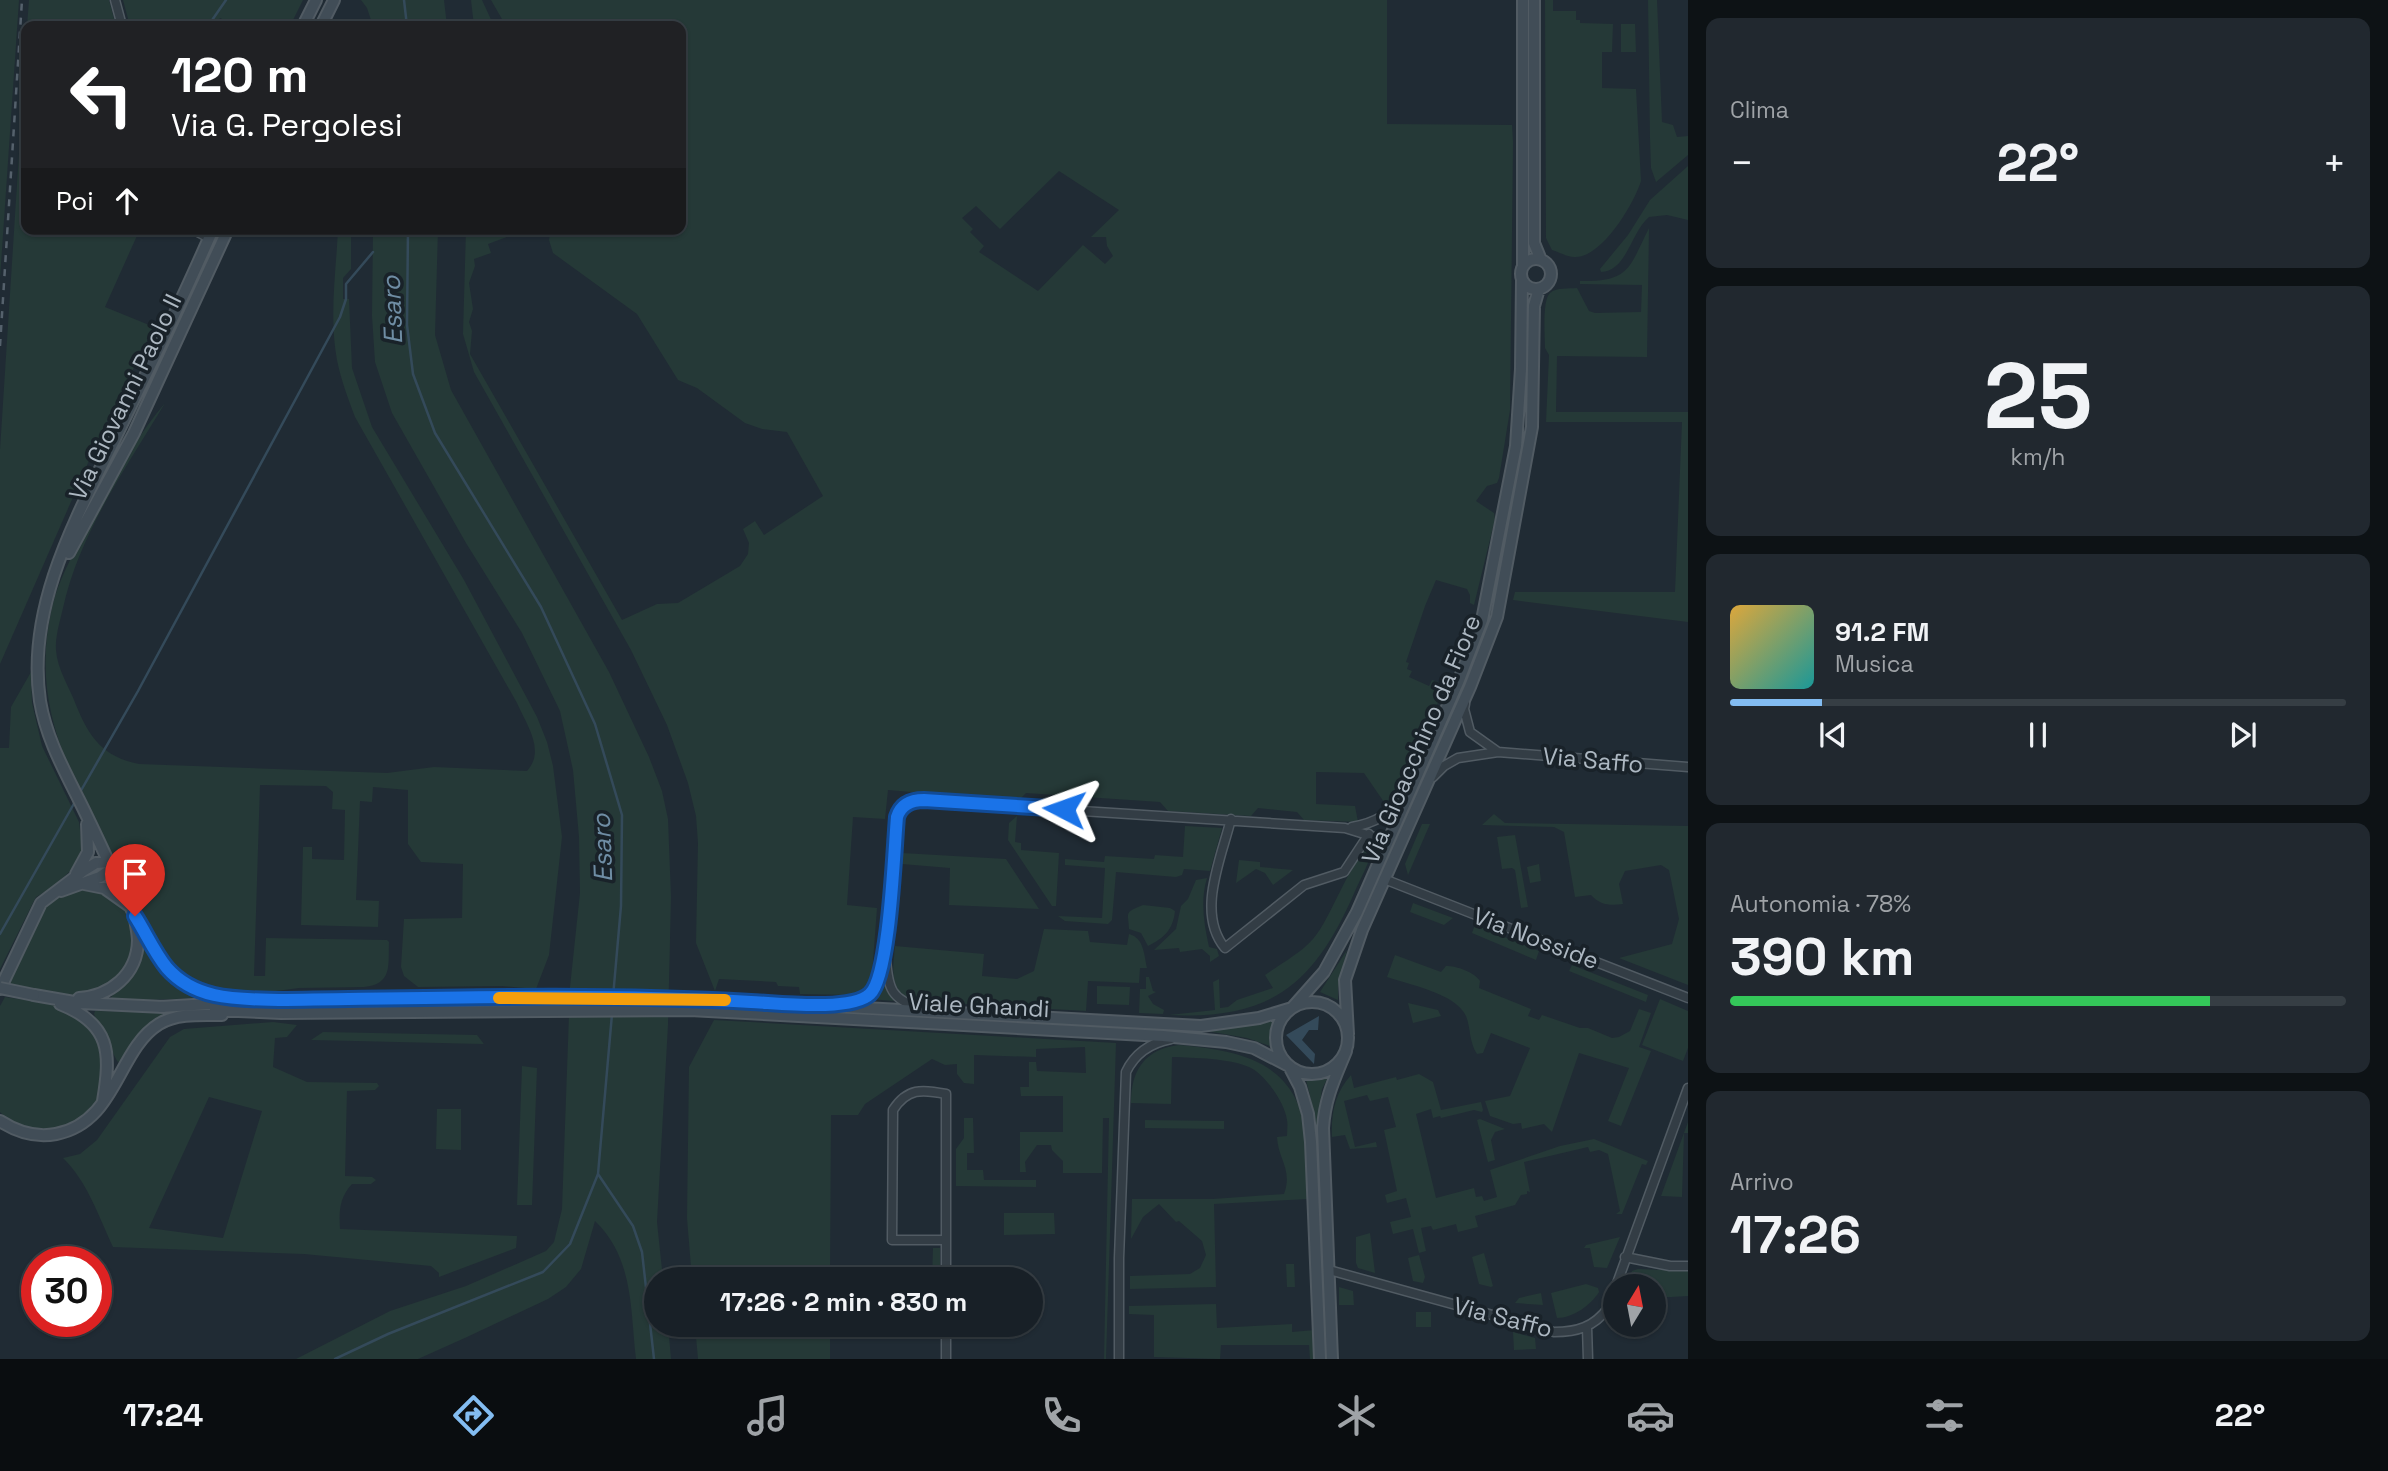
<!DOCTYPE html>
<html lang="it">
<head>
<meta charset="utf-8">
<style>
	body { margin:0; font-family:"Space Grotesk",sans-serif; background:#21282f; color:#f1f3f6; height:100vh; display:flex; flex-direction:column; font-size:26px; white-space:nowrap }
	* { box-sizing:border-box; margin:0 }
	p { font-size:23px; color:#9fa3a7 }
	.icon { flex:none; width:38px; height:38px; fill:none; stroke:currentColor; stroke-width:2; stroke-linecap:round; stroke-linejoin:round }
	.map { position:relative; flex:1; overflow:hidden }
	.drawer { display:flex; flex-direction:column; gap:18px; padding:18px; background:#0d1215; width:700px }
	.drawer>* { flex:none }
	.guide { position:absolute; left:21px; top:21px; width:665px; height:214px; border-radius:14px; box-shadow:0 2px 5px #0004,0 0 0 2px #363e44; background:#202124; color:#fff; overflow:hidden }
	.needle { width:46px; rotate:10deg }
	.tools { position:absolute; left:1603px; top:1274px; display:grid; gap:14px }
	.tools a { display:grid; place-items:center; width:63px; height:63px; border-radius:50%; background:#182027; box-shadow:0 2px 5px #0004,0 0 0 2px #363e44; font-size:35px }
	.speed { position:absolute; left:21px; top:1246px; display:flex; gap:14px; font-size:35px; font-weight:700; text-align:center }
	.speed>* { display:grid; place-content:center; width:91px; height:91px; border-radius:50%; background:#182027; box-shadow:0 2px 5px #0004,0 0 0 2px #363e44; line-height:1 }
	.speed .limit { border:10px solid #d22; background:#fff; color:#111 }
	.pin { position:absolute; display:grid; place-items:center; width:60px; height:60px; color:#fff; margin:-72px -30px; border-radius:50% 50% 50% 0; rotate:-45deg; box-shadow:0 0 7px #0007 }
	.pin .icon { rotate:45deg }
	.me { position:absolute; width:77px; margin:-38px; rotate:274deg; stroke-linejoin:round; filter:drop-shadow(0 0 5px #0008) }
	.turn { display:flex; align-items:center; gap:24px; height:147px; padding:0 35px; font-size:32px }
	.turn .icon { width:91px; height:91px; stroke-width:2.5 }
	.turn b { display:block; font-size:49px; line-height:60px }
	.then { display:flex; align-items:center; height:66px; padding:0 35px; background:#0003; gap:14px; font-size:26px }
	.big { font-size:52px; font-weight:800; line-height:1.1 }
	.drawer .tile { flex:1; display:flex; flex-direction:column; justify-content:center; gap:10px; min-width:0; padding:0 24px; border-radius:14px; background:#21282f }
	.drawer .dial { align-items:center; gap:0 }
	.dial b { font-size:91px; line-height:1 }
	.song { display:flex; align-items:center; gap:21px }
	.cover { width:84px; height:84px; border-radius:10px; background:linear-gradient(135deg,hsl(40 70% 55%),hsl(180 70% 35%)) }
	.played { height:7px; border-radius:4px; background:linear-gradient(90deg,#83bcf1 15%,#363e44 15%) }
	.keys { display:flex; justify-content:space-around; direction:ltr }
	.heat { display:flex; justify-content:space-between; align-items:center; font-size:38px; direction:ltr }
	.charge { height:10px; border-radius:5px; background:linear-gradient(90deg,#34c759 78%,#363e44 0) }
	.trip { position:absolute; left:644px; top:1267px; width:399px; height:70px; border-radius:35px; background:#182027; box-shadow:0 2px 5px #0004,0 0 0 2px #363e44; font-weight:800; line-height:70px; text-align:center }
	.tabs { display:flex; height:112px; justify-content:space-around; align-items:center; background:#0a0d10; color:#9fa3a7 }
	.tabs .icon { width:49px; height:49px }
	.tabs .selected { color:#83bcf1 }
	.tabs b { font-size:32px; color:#f1f3f6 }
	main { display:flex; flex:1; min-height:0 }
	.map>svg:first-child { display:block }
	.green { fill:#253937; fill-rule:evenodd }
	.water { fill:#344a5a }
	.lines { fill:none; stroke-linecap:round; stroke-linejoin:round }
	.stream { stroke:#344a5a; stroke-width:2.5 }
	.street-casing { stroke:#515b63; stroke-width:11 }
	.secondary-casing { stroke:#515b63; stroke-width:14 }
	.street { stroke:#333d45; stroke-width:8 }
	.secondary { stroke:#414d57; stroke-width:10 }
	.rail { stroke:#55616c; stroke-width:2.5; stroke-dasharray:7 7; stroke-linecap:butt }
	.secondary-bridge-casing { stroke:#515b63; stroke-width:14; stroke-linecap:butt }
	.secondary-bridge { stroke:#414d57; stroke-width:10 }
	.route-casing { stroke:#114b97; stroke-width:18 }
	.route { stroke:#1a73e8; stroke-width:12 }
	.slow { stroke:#f59e0b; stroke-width:12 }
	.labels { text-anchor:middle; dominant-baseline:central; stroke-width:7; stroke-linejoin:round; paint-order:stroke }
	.street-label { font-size:24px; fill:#adb8c2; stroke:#192229 }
	.water-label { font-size:26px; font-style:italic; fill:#6f8da4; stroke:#192229 }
</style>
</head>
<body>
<main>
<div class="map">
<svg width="1688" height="1359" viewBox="0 0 1688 1359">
	<rect width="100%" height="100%" fill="#202b34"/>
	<path class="green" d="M0 0H19L0 279Z
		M29 0H109L116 26H27Z
		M123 0H303L290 26H238L220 18 216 26H130Z
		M361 0H444L447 26H373L367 8Z
		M471 0H482L494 26H474Z
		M491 0H1387V124L1512 125 1513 142 1510 410 1499 478 1497 483 1487 486 1476 501 1494 513 1495 519 1474 605 1470 603V595L1467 589 1436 580 1425 606 1406 662 1409 663 1407 669 1412 671 1409 677 1429 686 1432 680 1446 684 1399 792 1386 805 1364 773 1316 772V804L1355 806 1358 822 1304 820 1297 812 1258 808 1251 816 1168 811 1160 802 1026 793 1018 801 888 790 885 819 853 817 847 905 877 908 872 975 865 991 853 995 800 994 799 987 778 986 776 982 719 979 715 991 696 943 698 843 696 816 688 783 667 725 631 650 474 372 463 334 466 229H528L488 244 491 253 474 259 475 266 469 283 473 309 469 322 472 331 470 354 622 620 657 604 678 603 740 566 748 554 749 543 743 529 755 521 764 535 823 496 787 432 762 429 745 423 697 388 678 380 637 314 553 253 549 240 551 229H681V26H506ZM1059 171 1119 210 1091 237H1106L1107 246 1113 256 1105 264 1083 245 1038 291 979 252 984 246 970 232 973 229 962 218 976 206 1000 229Z
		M1545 0H1553V11H1576V20H1580V23L1613 24 1612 52H1602V88L1636 89 1641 181C1634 204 1601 259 1574 257 1567 257 1559 252 1552 250L1546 238Z
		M1648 0H1657L1662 122 1673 125 1677 137 1688 136V155L1656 182 1651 168 1650 138Z
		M1621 24H1635L1636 52H1621Z
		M26 44V229H140L105 307 154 327 98 440 0 664V450Z
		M1688 166V220L1667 215 1649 217C1631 232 1627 271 1601 272L1600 269 1628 235 1650 200Z
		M1649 228 1647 357 1557 356 1556 412H1688V622L1513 600 1515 592H1675L1682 422H1546L1549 355 1545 348C1545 337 1542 300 1550 293 1557 287 1569 289 1577 288L1589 311 1595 313 1641 312 1642 285 1580 284V281C1630 282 1629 268 1649 228Z
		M338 229H351V269L343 278V299H349L352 368 372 427 464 580 537 717 547 742 553 766 562 837 549 955 536 989 502 986 418 987 404 976 401 967 404 919 462 918 463 864 421 862 408 844V790L373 787 372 802 360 801 356 900 379 901 378 927 301 925 303 847H312V859L344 860 345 810 332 809 333 792 326 786 260 785 254 976H265L266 938 387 940 389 942C388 965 393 984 364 987L299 988 247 995 213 992 183 977 162 952 150 934C133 899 115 865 98 830 58 750 30 687 55 596 63 571 77 547 89 524 112 481 134 440 165 403 126 468 80 532 63 608 60 621 55 637 56 650 57 669 70 688 76 705 89 737 103 757 139 764L387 773 434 767 527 771C546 750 526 724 517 703L355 417C348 398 341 380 337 360 329 317 336 272 338 229Z
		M373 229H438L435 335 451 390 609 672 649 757 662 791 668 819 671 897 668 1025 657 1222 663 1279H656V1325H668L671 1359H636C630 1308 634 1259 595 1221L581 1269 566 1287 548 1299 467 1337 418 1359H296L390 1311 466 1286 546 1251 554 1242 562 1209 570 987 580 893 579 837 573 770 560 711 522 633 466 543 392 413 375 362 372 316Z
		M31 672 32 703 42 746 79 822 82 845 80 857 76 866 50 889 36 897 0 969V748H9L11 707Z
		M1494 814 1505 823 1688 826V985L1619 958 1672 944 1679 919 1669 870 1661 865 1625 871 1619 884 1623 904C1610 906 1600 905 1591 895L1575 897 1564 832 1554 827 1482 825Z
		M1017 816 1015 842 1021 843V850L1059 853 1056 906H1052L1008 840 1009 823Z
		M1422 824H1430L1408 875 1405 864Z
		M1185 826 1222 828 1210 871 1184 869 1182 875 1176 877 1116 872 1112 920 1108 924 1065 921 1058 916 1102 918 1105 868 1065 865V859L1104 862 1105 856 1154 859 1155 855 1183 857Z
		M1515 835 1528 907 1521 908 1515 870 1512 868 1502 869 1497 837Z
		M1374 843C1371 861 1359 881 1352 898 1312 987 1268 1020 1169 1015L1215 1010 1213 982 1219 979 1220 1008 1228 1007 1237 1000 1273 988 1265 975C1279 965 1302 952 1313 939 1332 918 1350 857 1374 843Z
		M902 853 1006 859 1039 909 949 905 950 868 902 864Z
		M1239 860 1260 862V867L1293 870 1273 885 1265 873 1256 869 1236 883Z
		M1539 864 1541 881 1530 883 1527 867Z
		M1207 878C1200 901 1204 924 1209 947L1217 949 1219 956 1210 962V956L1202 949 1180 952 1179 948 1154 950 1176 929 1181 906 1188 899 1196 880Z
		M80 889C149 890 152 977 86 994 66 999 28 987 7 983L45 905 56 897Z
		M1413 903 1453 918 1444 925 1410 912Z
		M1143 905 1170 908 1175 911C1173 930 1164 938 1148 946L1141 933 1129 929C1128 911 1124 913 1143 905Z
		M1475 925 1539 951 1536 960 1472 933Z
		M1044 929 1088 931 1090 942 1127 945 1129 934C1144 938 1144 954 1147 968H1140L1139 983 1088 981 1086 1011 915 1001C888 992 893 969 895 946L984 954 982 976 1017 979 1034 971Z
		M144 938 160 968 172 979 203 998 113 1001 111 997 133 974Z
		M1347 950 1338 988V1000L1320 992Z
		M1395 955 1441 972 1446 966C1457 966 1474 972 1480 981L1479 988 1531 1009 1528 1016 1539 1020 1542 1015 1580 1028H1588L1612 1038 1619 1037 1630 1031 1639 1009 1651 1013 1639 1047 1651 1051 1621 1126 1608 1121 1629 1068 1579 1053 1552 1132 1544 1124 1522 1129 1521 1123 1513 1124 1490 1116 1485 1101 1510 1096 1530 1048 1491 1033 1483 1053 1477 1054C1469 1042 1471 1029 1466 1016 1455 993 1410 985 1387 977Z
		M1572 965 1648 995 1646 1002 1569 971Z
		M1146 977H1149L1153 991 1156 992 1148 996 1153 1004 1164 1010 1163 1014 1139 1013 1140 989H1146Z
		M883 980 888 993 894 1001 869 999 878 991Z
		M1097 986 1130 987 1129 1005 1097 1004Z
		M5 997 59 1005 84 1019 105 1052C103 1067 103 1086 98 1100 86 1135 24 1138 0 1112V1006Z
		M1660 999 1688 1011V1048L1683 1061 1642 1045Z
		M1408 1003 1438 1010 1441 1016 1413 1023Z
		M95 1011 175 1012C149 1021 138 1040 123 1061L118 1062C115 1058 97 1021 94 1014Z
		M714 1020 1116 1043 1106 1359H1104L1109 1118H1103L1102 1173H1063V1161L1052 1150 1051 1145H1037L1025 1162 1026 1172H1020V1132H1063V1096H1021L1020 1087H1029V1062H1036L1037 1071 1086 1073 1085 1047 1036 1049V1057L974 1055V1084L964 1083 957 1074V1064L945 1065 932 1059 865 1104 858 1115H831L830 1279H692L687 1218 689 1067Z
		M1274 1020 1270 1046 1247 1038 1207 1031Z
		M273 1022 297 1025 287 1037 275 1038 273 1067 307 1082 377 1083 379 1086 375 1090 347 1091 345 1176 372 1177 376 1180 371 1184H352C339 1198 339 1212 340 1229L517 1236 516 1248 439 1277V1273L431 1266 304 1254 113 1247C99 1217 87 1181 63 1158L80 1154 97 1140 170 1037 184 1029ZM209 1097 262 1111 223 1238 149 1228Z
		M323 1032 477 1035 484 1044 311 1040Z
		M1179 1045C1234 1050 1291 1059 1304 1124 1309 1148 1307 1175 1308 1199L1214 1204 1216 1287 1130 1289V1276L1190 1274 1200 1268 1206 1255 1202 1241 1179 1221 1176 1222 1159 1204 1143 1217 1131 1239 1132 1199H1213L1284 1194C1293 1170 1278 1159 1277 1137L1287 1136C1287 1131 1288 1125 1287 1120 1285 1103 1265 1074 1249 1067 1228 1058 1195 1058 1172 1057L1171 1104 1131 1103C1131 1070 1145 1049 1179 1045Z
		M522 1066 537 1068 532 1205H517Z
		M1419 1074 1433 1082 1441 1110 1481 1102 1483 1110 1482 1112 1474 1110 1441 1118 1440 1116 1433 1118 1431 1109 1416 1114 1436 1198 1474 1188 1476 1197 1482 1196 1484 1201 1497 1197 1490 1170 1560 1146 1594 1139 1648 1161 1646 1165 1642 1164 1622 1214H1616L1620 1211 1608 1154 1599 1150 1590 1152 1588 1147 1524 1162 1530 1192 1527 1191V1194L1521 1195 1515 1205 1475 1216 1478 1227 1458 1232 1456 1224 1433 1230 1431 1226 1421 1228 1426 1251 1419 1253 1413 1229 1393 1234 1390 1222 1411 1217 1406 1198 1387 1203 1385 1195 1397 1191 1384 1130 1396 1127 1388 1097 1370 1101 1367 1095 1344 1101 1355 1147 1376 1142 1377 1147 1350 1149 1345 1135 1332 1137C1331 1113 1335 1093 1351 1075L1354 1088 1396 1077 1397 1080Z
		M1328 1077 1322 1089 1317 1127 1306 1079Z
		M437 1109H461V1150L436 1149Z
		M964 1118H973L974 1153H967V1170H983L984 1180H1036V1187L956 1186V1149L964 1138Z
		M1480 1119 1505 1129 1495 1132 1491 1140 1495 1160 1488 1162 1477 1120Z
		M1145 1120 1224 1121V1129L1145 1128Z
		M1688 1122V1133H1684L1682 1197 1661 1196Z
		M1004 1213H1054L1055 1234 1004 1235Z
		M1370 1233 1375 1273 1358 1268 1356 1263V1237Z
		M1620 1237 1607 1268 1594 1267 1590 1248H1584L1586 1245Z
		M933 1248H940V1279H891H932Z
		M1484 1253 1493 1286 1491 1287 1479 1284 1472 1257Z
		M1419 1255 1425 1277 1423 1283 1413 1281 1408 1258Z
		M1286 1264H1294L1295 1287H1287Z
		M1638 1269 1688 1271V1296L1654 1298V1286H1626L1632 1271Z
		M1586 1284 1598 1288 1599 1292C1591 1305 1573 1318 1557 1318L1551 1293Z
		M1339 1287 1353 1291 1354 1305H1339Z
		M1541 1293 1543 1305 1515 1303 1519 1298Z
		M1216 1304 1217 1328 1292 1324V1332L1315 1330V1359H1310L1309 1345H1221L1220 1359 1154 1357V1315L1129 1314V1306Z
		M1416 1312H1431V1327H1416Z
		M695 1325H830V1359H698Z
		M924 1325H939V1338L924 1337Z
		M1513 1332 1535 1338 1536 1349 1514 1350Z"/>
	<path class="water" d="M1319 1016 1318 1030H1309L1302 1040 1315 1054 1314 1064 1286 1035Z"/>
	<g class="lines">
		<path class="stream" d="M404 0 407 26
			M208 26 226 0
			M408 229 407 325 413 374 435 433 541 607 595 724 622 815 621 906 613 997
			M79 794 138 691 340 317 346 299V284L373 252
			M0 934 76 800
			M598 1174 633 1226 642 1252 654 1359
			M335 1359 388 1334 543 1272 570 1244 598 1174 612 1014"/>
		<defs>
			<path id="street" d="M115 0 122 26
				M192 229 209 238
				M1465 704 1464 709 1470 732 1498 752
				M1433 777 1444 766 1458 758 1498 752 1688 767
				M1231 819C1221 859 1196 913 1225 948L1304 885 1344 872 1369 834
				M1352 827C1376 823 1391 813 1406 795
				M1384 879 1688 998
				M886 959C888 988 891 1000 921 1008
				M836 1003C848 1002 863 1002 872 992 889 972 894 850 897 817L898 811 912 800 1345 828 1387 841
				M1625 1257 1670 1266H1688
				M1329 1270 1554 1332C1577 1332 1594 1327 1608 1308L1688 1088
				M946 1279V1094C922 1089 907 1088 893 1110L892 1240H946
				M1587 1327 1588 1359
				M946 1359V1325
				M1119 1359V1258L1126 1072C1135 1053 1150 1043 1171 1039"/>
			<path id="secondary" d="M1534 0V243L1541 260
				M303 26 316 0
				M321 26 334 0
				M213 229C185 294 154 358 123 422 82 508 25 602 40 701 46 737 63 768 79 800 93 828 106 857 120 886 144 934 167 992 228 998
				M1521 274a15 15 0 1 1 30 0a15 15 0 1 1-30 0Z
				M1523 266V0
				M69 553 134 433 228 229
				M76 874 88 852 87 824
				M84 884 104 888 128 905
				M61 891 100 877 112 869
				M0 989 41 903 83 871 96 863 108 862
				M34 995 80 1003 164 1007
				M79 998C110 996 137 975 138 941 138 934 136 926 135 919
				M1276 1038a36 36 0 1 1 72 0a36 36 0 1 1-72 0Z
				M60 1004C111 1024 111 1053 103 1101
				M160 1007 279 1000 696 999 1201 1026 1259 1018 1292 1008 1324 972 1357 912 1459 680 1482 620 1516 446 1521 369 1522 280
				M215 1010 281 1013 690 1010 1163 1036 1226 1042 1254 1048 1289 1066 1300 1087 1308 1114 1311 1142 1320 1359
				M1348 1034 1345 980 1362 930 1470 687 1497 617 1532 427 1534 306 1539 289
				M0 1121C17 1132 35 1138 56 1134 117 1122 117 1050 159 1024 177 1013 202 1015 222 1015
				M1332 1359 1323 1128C1325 1097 1335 1078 1346 1051"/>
		</defs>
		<use href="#street" class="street-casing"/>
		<use href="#secondary" class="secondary-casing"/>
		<use href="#street" class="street"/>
		<use href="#secondary" class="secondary"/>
		<path class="rail" d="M0 346 22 0"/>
		<defs>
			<path id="secondary-bridge" d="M0 988 34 995"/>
		</defs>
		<use href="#secondary-bridge" class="secondary-bridge-casing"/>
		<use href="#secondary-bridge" class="secondary-bridge"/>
	</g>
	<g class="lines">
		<defs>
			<path id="route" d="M135 916C146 933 154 952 167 968 196 1001 239 999 279 1000 436 998 594 993 751 1002 777 1003 851 1012 870 994 890 975 894 849 897 817 901 804 912 800 924 800L1064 809"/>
		</defs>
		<use href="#route" class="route-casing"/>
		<use href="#route" class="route"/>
		<path class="slow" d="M499 998 725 1000"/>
	</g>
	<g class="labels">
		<g class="street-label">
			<text transform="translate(125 397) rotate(-64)">Via Giovanni Paolo II</text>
			<text transform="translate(1421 739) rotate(-67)">Via Gioacchino da Fiore</text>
			<text transform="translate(1593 760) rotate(5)">Via Saffo</text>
			<text transform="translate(1536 938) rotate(21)">Via Nosside</text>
			<text transform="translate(979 1005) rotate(3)">Viale Ghandi</text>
			<text transform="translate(1503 1317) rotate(14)">Via Saffo</text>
		</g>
		<g class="water-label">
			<text transform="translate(392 310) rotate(-92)">Esaro</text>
			<text transform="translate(602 848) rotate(-92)">Esaro</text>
		</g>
	</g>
</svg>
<div class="tools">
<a><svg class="needle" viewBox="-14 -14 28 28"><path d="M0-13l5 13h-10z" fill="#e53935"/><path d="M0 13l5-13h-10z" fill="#9fa3a7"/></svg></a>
</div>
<div class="speed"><div class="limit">30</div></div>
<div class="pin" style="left:135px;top:916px;background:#d93025"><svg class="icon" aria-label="arrive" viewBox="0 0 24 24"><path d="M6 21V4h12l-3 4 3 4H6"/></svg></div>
<svg class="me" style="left:1064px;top:809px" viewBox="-20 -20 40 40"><path d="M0-17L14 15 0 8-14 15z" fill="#1a73e8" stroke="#fff" stroke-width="4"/></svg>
<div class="trip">17:26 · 2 min · 830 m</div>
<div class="guide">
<div class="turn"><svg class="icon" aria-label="left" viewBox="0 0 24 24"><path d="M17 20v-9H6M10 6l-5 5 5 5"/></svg><div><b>120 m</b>Via G. Pergolesi</div></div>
<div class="then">Poi<svg class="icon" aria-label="ahead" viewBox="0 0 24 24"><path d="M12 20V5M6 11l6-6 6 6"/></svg></div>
</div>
</div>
<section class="drawer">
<div class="tile"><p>Clima</p>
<div class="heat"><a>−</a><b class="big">22°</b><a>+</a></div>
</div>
<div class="tile dial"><b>25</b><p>km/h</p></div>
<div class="tile">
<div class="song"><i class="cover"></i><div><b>91.2 FM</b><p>Musica</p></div></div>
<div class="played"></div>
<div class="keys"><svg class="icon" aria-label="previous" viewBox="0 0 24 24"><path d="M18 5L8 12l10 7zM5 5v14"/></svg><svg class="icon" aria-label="pause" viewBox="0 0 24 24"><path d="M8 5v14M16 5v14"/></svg><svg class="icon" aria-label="next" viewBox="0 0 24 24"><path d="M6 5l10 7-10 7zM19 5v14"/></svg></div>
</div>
<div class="tile"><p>Autonomia · 78%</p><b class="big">390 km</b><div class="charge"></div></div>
<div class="tile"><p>Arrivo</p><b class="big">17:26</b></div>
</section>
</main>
<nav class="tabs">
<b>17:24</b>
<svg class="icon selected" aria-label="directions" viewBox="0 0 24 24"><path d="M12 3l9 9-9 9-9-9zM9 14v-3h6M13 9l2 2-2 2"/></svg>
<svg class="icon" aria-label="music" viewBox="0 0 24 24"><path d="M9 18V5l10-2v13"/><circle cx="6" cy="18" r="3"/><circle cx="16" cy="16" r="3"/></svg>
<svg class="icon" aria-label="phone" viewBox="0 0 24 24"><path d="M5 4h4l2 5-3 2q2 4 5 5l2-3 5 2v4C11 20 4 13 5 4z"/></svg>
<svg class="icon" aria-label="climate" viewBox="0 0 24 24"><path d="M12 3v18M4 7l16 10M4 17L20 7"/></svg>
<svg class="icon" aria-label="car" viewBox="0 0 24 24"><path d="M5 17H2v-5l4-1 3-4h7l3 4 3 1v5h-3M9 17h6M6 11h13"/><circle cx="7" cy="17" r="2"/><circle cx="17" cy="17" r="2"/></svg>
<svg class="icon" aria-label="filters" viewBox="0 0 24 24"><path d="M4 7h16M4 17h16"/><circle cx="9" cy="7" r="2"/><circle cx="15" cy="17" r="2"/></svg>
<b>22°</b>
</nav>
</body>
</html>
